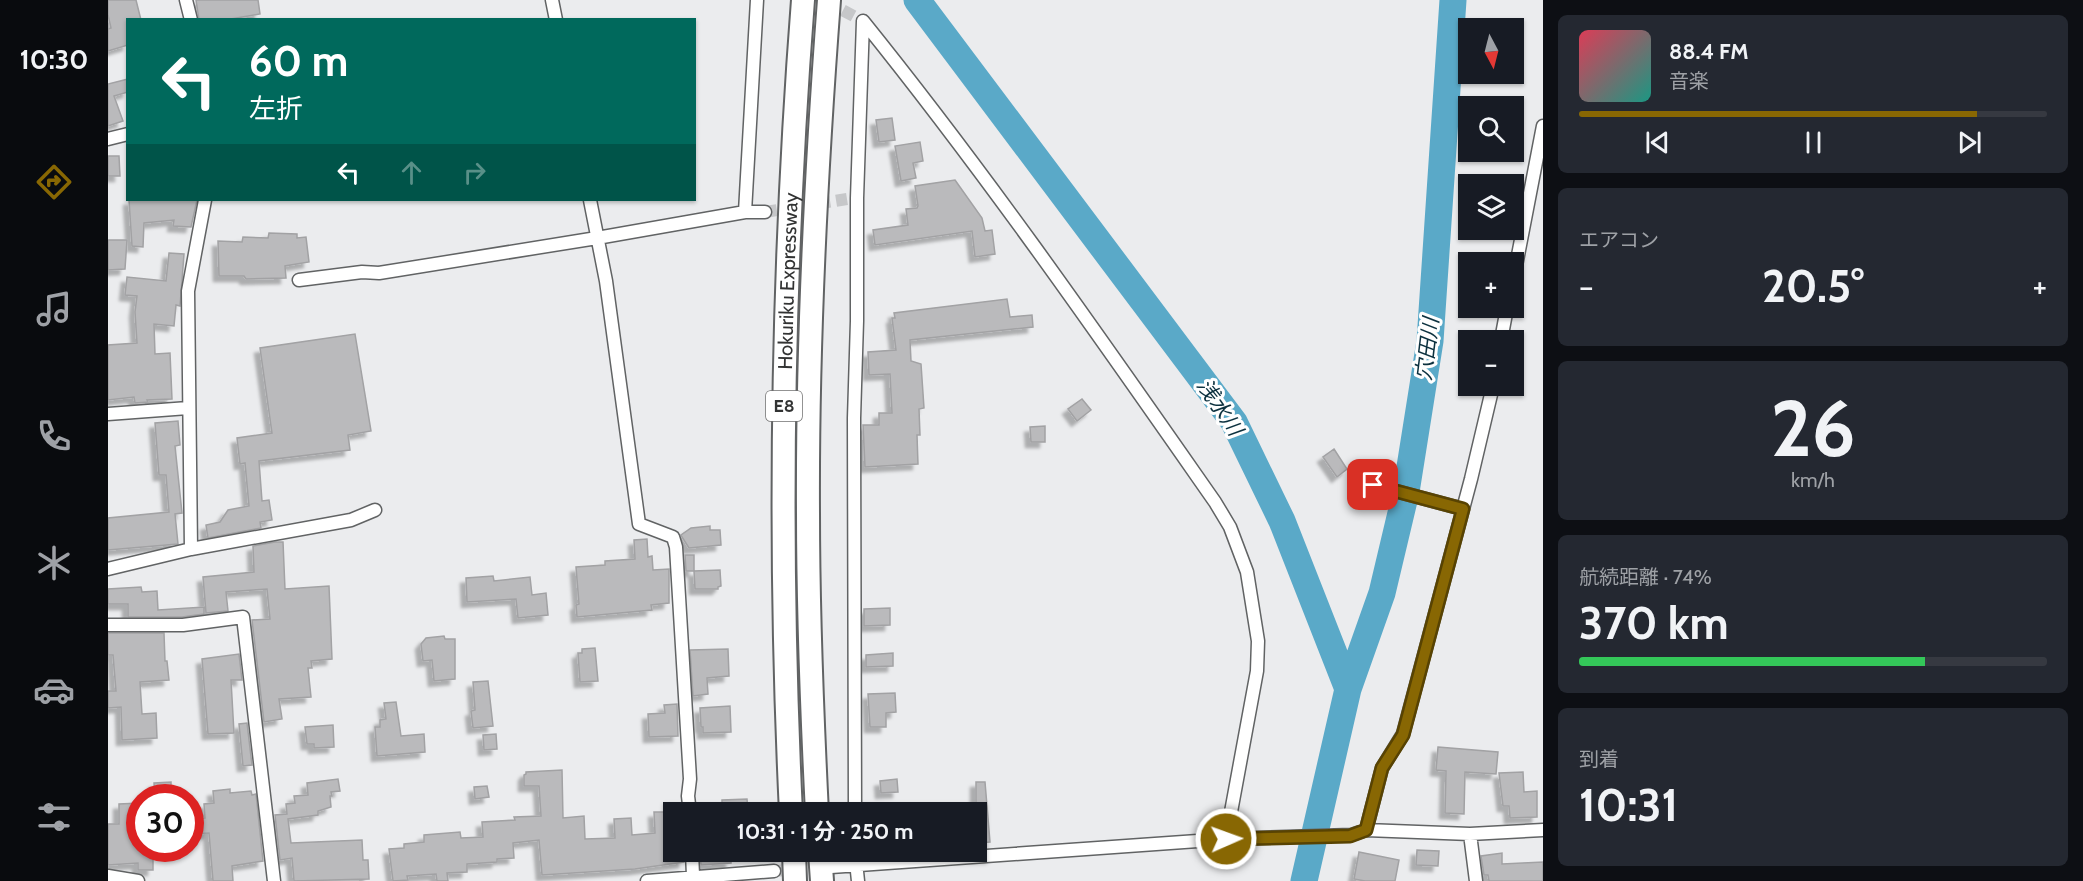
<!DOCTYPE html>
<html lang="ja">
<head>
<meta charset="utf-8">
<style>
	body { margin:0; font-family:Cabin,"Noto Sans JP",sans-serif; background:#242831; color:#f1f3f6; height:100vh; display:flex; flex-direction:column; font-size:22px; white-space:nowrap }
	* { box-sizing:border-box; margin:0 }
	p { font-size:20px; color:#9ea1a6 }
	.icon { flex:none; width:33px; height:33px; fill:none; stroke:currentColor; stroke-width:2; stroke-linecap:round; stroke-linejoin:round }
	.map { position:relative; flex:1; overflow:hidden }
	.sheet { display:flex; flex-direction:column; gap:15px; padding:15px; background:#0d0f14; width:540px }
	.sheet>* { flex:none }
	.banner { position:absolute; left:18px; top:18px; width:570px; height:183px; border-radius:0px; box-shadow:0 2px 4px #0004; background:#00695c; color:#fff; overflow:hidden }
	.needle { width:39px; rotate:173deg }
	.tools { position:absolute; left:1350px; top:18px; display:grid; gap:12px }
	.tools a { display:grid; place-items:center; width:66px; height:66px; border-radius:0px; background:#171b24; box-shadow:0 2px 4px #0004; font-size:30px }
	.speed { position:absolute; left:18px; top:784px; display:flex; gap:12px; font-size:30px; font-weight:700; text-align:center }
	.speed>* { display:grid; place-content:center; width:78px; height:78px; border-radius:50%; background:#171b24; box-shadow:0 2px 4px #0004; line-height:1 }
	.speed .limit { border:9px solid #d22; background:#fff; color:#111 }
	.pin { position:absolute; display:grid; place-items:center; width:51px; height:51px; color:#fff; margin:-26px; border-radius:12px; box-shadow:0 3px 9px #0006 }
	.me { position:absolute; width:66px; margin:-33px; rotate:88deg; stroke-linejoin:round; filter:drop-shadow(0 0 4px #0008) }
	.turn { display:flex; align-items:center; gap:21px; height:126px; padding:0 24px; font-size:27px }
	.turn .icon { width:78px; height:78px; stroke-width:2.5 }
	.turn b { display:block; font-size:42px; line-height:51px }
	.lanes { display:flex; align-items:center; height:57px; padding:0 24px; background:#0003; justify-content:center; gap:30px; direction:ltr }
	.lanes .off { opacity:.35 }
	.big { font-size:45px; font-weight:700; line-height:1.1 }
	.sheet .widget { flex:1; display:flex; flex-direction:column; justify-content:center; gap:9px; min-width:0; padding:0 21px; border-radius:9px; background:#242831 }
	.sheet .dial { align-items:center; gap:0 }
	.dial b { font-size:78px; line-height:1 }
	.song { display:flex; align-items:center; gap:18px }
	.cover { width:72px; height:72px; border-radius:9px; background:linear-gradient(135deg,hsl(350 70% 55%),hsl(170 70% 35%)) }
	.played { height:6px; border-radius:3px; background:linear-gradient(90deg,#886703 85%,#363941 85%) }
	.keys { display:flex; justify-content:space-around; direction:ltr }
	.heat { display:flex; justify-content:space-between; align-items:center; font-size:33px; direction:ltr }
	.charge { height:9px; border-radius:4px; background:linear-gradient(90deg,#34c759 74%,#363941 0) }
	.trip { position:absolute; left:555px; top:802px; width:324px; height:60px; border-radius:0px; background:#171b24; box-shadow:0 2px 4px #0004; font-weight:700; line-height:60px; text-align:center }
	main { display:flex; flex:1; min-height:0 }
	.dock { display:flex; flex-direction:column; width:108px; justify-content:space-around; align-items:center; background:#090b0e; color:#9ea1a6 }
	.dock .icon { width:42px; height:42px }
	.dock .active { color:#886703 }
	.dock b { font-size:27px; color:#f1f3f6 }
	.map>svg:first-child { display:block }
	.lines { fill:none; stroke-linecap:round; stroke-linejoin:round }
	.river { stroke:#5aa9c8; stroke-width:27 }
	.building { fill:#bababc; stroke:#a2a2a4; stroke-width:1.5; filter:url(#shadow) }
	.minor-tunnel { stroke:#c6c7c9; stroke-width:12; stroke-dasharray:12 6; stroke-linecap:butt }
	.minor-casing { stroke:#616364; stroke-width:15 }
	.motorway-casing { stroke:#616364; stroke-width:26 }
	.minor { stroke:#fff; stroke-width:12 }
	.motorway { stroke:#fff; stroke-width:22 }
	.route-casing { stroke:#584302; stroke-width:15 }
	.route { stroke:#886703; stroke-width:10 }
	.labels { text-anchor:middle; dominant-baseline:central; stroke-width:6; stroke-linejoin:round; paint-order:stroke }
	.shield { fill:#fff; stroke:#707070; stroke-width:1.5 }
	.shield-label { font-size:18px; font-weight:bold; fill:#323333 }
	.street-label { font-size:20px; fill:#323333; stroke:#fff }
	.water-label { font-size:21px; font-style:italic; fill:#0c313f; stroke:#fff }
</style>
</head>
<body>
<main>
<nav class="dock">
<b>10:30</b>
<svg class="icon active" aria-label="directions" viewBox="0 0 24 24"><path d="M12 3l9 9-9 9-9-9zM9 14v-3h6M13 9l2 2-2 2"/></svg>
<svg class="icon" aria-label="music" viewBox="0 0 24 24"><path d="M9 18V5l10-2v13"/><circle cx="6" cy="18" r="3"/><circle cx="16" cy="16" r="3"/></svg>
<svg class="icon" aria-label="phone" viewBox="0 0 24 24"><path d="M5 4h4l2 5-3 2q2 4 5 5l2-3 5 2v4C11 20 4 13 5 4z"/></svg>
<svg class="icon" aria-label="climate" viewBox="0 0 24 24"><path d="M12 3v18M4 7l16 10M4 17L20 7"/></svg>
<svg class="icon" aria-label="car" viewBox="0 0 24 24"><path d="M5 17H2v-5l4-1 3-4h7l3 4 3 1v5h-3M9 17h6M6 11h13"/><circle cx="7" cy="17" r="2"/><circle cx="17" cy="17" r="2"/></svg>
<svg class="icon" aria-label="filters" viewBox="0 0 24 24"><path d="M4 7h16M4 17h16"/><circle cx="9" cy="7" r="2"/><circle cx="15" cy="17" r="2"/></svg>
</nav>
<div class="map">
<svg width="1435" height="881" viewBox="0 0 1435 881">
	<defs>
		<filter id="shadow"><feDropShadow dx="-5.5" dy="5.5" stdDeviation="1.5" flood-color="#0004"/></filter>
	</defs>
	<rect width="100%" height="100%" fill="#ebecee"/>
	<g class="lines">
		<path class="river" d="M809 0 1126 422 1174 521 1240 689
			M1196 881 1240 689 1274 593 1298 492 1322 341 1345 0"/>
	</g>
	<path class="building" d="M0 0H28L33 20H20V45L0 51V29L3 28 0 15Z
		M88 0H150L152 14 117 20H91Z
		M20 79V92L6 96 15 121 0 126V84Z
		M784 118 787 140 771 142 768 120Z
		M812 142 815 161 805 163 808 178 793 181 787 146Z
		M0 156H11L12 176H0Z
		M847 180 874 218 877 231 884 230 887 254 867 257 864 231 767 245 765 230 800 225 798 209 809 208 810 206 807 186Z
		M21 200H89L83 227 65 226 66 220 36 223 35 247 24 246Z
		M161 233 189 234V238L198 237 201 262 177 266 178 278 138 279 136 276H111L110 241 134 242 135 237 160 238Z
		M0 240H19L17 269 0 270Z
		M61 253 76 254 72 306 68 305 66 326 46 324 47 354 62 353 64 399 39 400 40 402 27 403 26 397 0 400V345L29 343 27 312 29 296 17 295 19 277 58 281Z
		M899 299 902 317 924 315 925 327 802 340 803 361 813 364 816 408 811 409 812 435H809L810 464 757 467 755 425H771V413H784L782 374 761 375 760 352 788 350 784 318H787L786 313Z
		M247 334 263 431 240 435 242 450 151 461 154 501 161 500 164 520 152 522 153 528 100 538 98 525 112 522 120 510 141 506 137 463 132 464 129 438 164 433 152 348Z
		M974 399 983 410 969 421 960 409Z
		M70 421 72 445 67 446 74 513 67 514 70 544 0 550V518L61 512 58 475H51L47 423Z
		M937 426V442H923L922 427Z
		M1226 449 1239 469 1229 477 1215 457Z
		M602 526V530H612L613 545 581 548 574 537 573 535 583 528Z
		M539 539 540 557 544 556 545 570 561 569V603L543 605 544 610 469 617 468 605 471 604 468 567 497 565V561L527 559 526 540Z
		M167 542H175L177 589 221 586 224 659 203 661 204 668H200L203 697 171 699 174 719 156 722 144 620 162 619 159 589 118 592 120 611 98 613 95 577 146 572 145 546Z
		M577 555H586V571H578Z
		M612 570 613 586 610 587V589H587L586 571Z
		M385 576 386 581 422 577 424 595 438 593 440 615 410 618 408 599 359 602 358 578Z
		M33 587 34 592 49 591 50 610 96 607V614L74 617H20V604H0V589Z
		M782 608V625L756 626V609Z
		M0 633H56L57 661H59L61 680 32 682 34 714 48 713 49 738 14 740 13 707 0 708V691H8L5 655H0Z
		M336 636 337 639H347V679L326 681 324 660 315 661 313 644 318 638Z
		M487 648 490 681 472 682 470 653H474V649Z
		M620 649 621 676 599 678 600 694 585 696 582 650Z
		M785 653V666L758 667V655Z
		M131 654 134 680H123L126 733 100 734 94 659Z
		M380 681 385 726 365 728 363 711 367 710 365 682Z
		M787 693 788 712 778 713V727H762L760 694Z
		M288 702 293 736 316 734 317 752 269 756 267 727H272V720L278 719 276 703Z
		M569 704 570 736 541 737 540 714 557 713 556 705Z
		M622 706 623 732 595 733V727H593L592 708Z
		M139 723 144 765 135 766 131 724Z
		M225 725 226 747 206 748V744H199L197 727Z
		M388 734 389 749 376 750 375 735Z
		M1330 747 1390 752 1388 774 1357 772 1356 814 1337 813 1338 771 1328 770Z
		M454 770 455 818 476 816 477 839 507 838 506 819 523 818 524 835 547 833 546 812H561V814H566V852H576V862L527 869 434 875 431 840 405 843 406 858 389 859V862L359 864V872L339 873 340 881H329L328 874 299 876 300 880 285 881 281 849 296 848V844L316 842V835L352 832 353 838 375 837 374 822 407 820 406 817 433 816 431 786H416V775L418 774V772Z
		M1415 772 1416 792 1429 791V817L1402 818 1401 806H1395L1391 773Z
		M230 779 232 791 223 792 224 796H222L223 807 210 811V815L180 819 183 843 254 840 255 860H260L261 879 186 881 184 858 172 860 167 815 179 814 178 804 187 803 186 796 200 795 199 783Z
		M789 779 790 792 773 793 772 781Z
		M63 782V787H69L70 798H47L46 783Z
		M868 782H877L882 842 868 843Z
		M379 786 381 797 367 799 366 787Z
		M122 789V793L143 791 144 795 148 794 155 861 124 866 125 881H105L101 833 82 834V819L97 818 96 804 106 803 105 791Z
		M639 799 640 813H614V800Z
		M32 803V849H45V870H30V863L0 865V824H11V804Z
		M1309 850 1331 851 1330 866 1308 865Z
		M592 852H623V863L593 865Z
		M1251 852 1291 860 1287 881H1257L1246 879Z
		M1394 853V864L1435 862V881H1381L1380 875H1376L1373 856Z"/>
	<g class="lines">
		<path class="minor-tunnel" d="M719 2 755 21
			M657 212 739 199
			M666 871 719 867"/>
		<defs>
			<path id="minor" d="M78 0 83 20
				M444 0 448 20
				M755 21C880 176 993 339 1107 502L1122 527 1139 572 1150 641 1149 671 1118 839
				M0 139 20 134
				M482 200 498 281 531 524 565 537 568 547 582 779 580 796 582 813
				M637 212 649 0
				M1406 276 1435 126
				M191 280 254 272 271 273 489 238 637 212H657
				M1393 340 1399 308
				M0 414 80 408
				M1265 485 1355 509
				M83 549 243 520 267 510
				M0 569 83 549 80 291 97 200
				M0 625H75L135 617 166 881
				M747 813 746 418 749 321V198L755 21
				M1258 830 1274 768 1295 734 1363 479 1385 386
				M1362 834 1368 881
				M584 852 585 876
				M747 852 750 881
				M723 867 1118 839 1243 835 1258 830 1362 834 1435 830
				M0 876 30 881
				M539 881 666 871"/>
			<g id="motorway">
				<path id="s1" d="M683 813C670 542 674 271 695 0"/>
				<path d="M709 813C704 713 700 613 700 513 699 342 708 171 721 0"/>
				<path d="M686 852 687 881"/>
				<path d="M712 852 714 881"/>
			</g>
		</defs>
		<use href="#minor" class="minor-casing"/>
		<use href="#motorway" class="motorway-casing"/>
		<use href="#minor" class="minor"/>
		<use href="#motorway" class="motorway"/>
	</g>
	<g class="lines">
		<defs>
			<path id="route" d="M1118 839 1242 836 1258 830 1274 768 1295 735 1355 509 1265 485"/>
		</defs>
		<use href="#route" class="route-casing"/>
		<use href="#route" class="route"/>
	</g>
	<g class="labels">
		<rect class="shield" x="658" y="391" width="36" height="30" rx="4.5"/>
		<g class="shield-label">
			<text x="676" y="406">E8</text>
		</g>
		<g class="street-label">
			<text stroke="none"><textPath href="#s1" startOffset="532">Hokuriku Expressway</textPath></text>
		</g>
		<g class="water-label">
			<text transform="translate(1319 349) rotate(-83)">穴田川</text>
			<text transform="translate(1112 407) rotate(56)">浅水川</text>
		</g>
	</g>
</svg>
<div class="tools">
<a><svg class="needle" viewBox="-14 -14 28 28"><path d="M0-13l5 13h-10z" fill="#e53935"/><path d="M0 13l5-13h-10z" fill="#9ea1a6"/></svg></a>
<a><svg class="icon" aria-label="search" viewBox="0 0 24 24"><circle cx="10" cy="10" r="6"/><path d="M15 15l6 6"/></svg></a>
<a><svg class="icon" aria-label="layers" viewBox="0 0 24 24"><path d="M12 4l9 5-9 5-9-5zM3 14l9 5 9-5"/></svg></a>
<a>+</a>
<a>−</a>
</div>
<div class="speed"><div class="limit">30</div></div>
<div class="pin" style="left:1265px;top:485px;background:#d93025"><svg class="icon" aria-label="arrive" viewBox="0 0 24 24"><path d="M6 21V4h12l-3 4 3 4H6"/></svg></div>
<svg class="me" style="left:1118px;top:839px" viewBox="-20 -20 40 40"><circle r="17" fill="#886703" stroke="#fff" stroke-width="3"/><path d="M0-11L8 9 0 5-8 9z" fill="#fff"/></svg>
<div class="trip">10:31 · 1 分 · 250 m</div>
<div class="banner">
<div class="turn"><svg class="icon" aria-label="left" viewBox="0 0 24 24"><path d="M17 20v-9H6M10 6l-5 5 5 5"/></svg><div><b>60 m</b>左折</div></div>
<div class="lanes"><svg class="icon" aria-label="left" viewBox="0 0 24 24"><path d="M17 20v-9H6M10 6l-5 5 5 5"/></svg><svg class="icon off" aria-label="ahead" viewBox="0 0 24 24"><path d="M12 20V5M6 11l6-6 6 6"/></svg><svg class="icon off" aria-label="right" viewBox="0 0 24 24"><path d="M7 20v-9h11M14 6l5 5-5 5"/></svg></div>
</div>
</div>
<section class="sheet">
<div class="widget">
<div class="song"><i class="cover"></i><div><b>88.4 FM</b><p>音楽</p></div></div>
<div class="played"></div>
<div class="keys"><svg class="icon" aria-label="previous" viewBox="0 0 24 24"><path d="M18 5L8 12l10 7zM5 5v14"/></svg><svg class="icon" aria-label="pause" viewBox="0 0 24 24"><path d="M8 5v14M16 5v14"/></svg><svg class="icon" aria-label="next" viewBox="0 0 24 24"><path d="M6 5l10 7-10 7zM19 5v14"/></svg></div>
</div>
<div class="widget"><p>エアコン</p>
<div class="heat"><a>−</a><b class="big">20.5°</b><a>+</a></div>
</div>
<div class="widget dial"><b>26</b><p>km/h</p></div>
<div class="widget"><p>航続距離 · 74%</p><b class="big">370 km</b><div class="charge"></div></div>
<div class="widget"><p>到着</p><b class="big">10:31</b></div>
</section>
</main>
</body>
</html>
